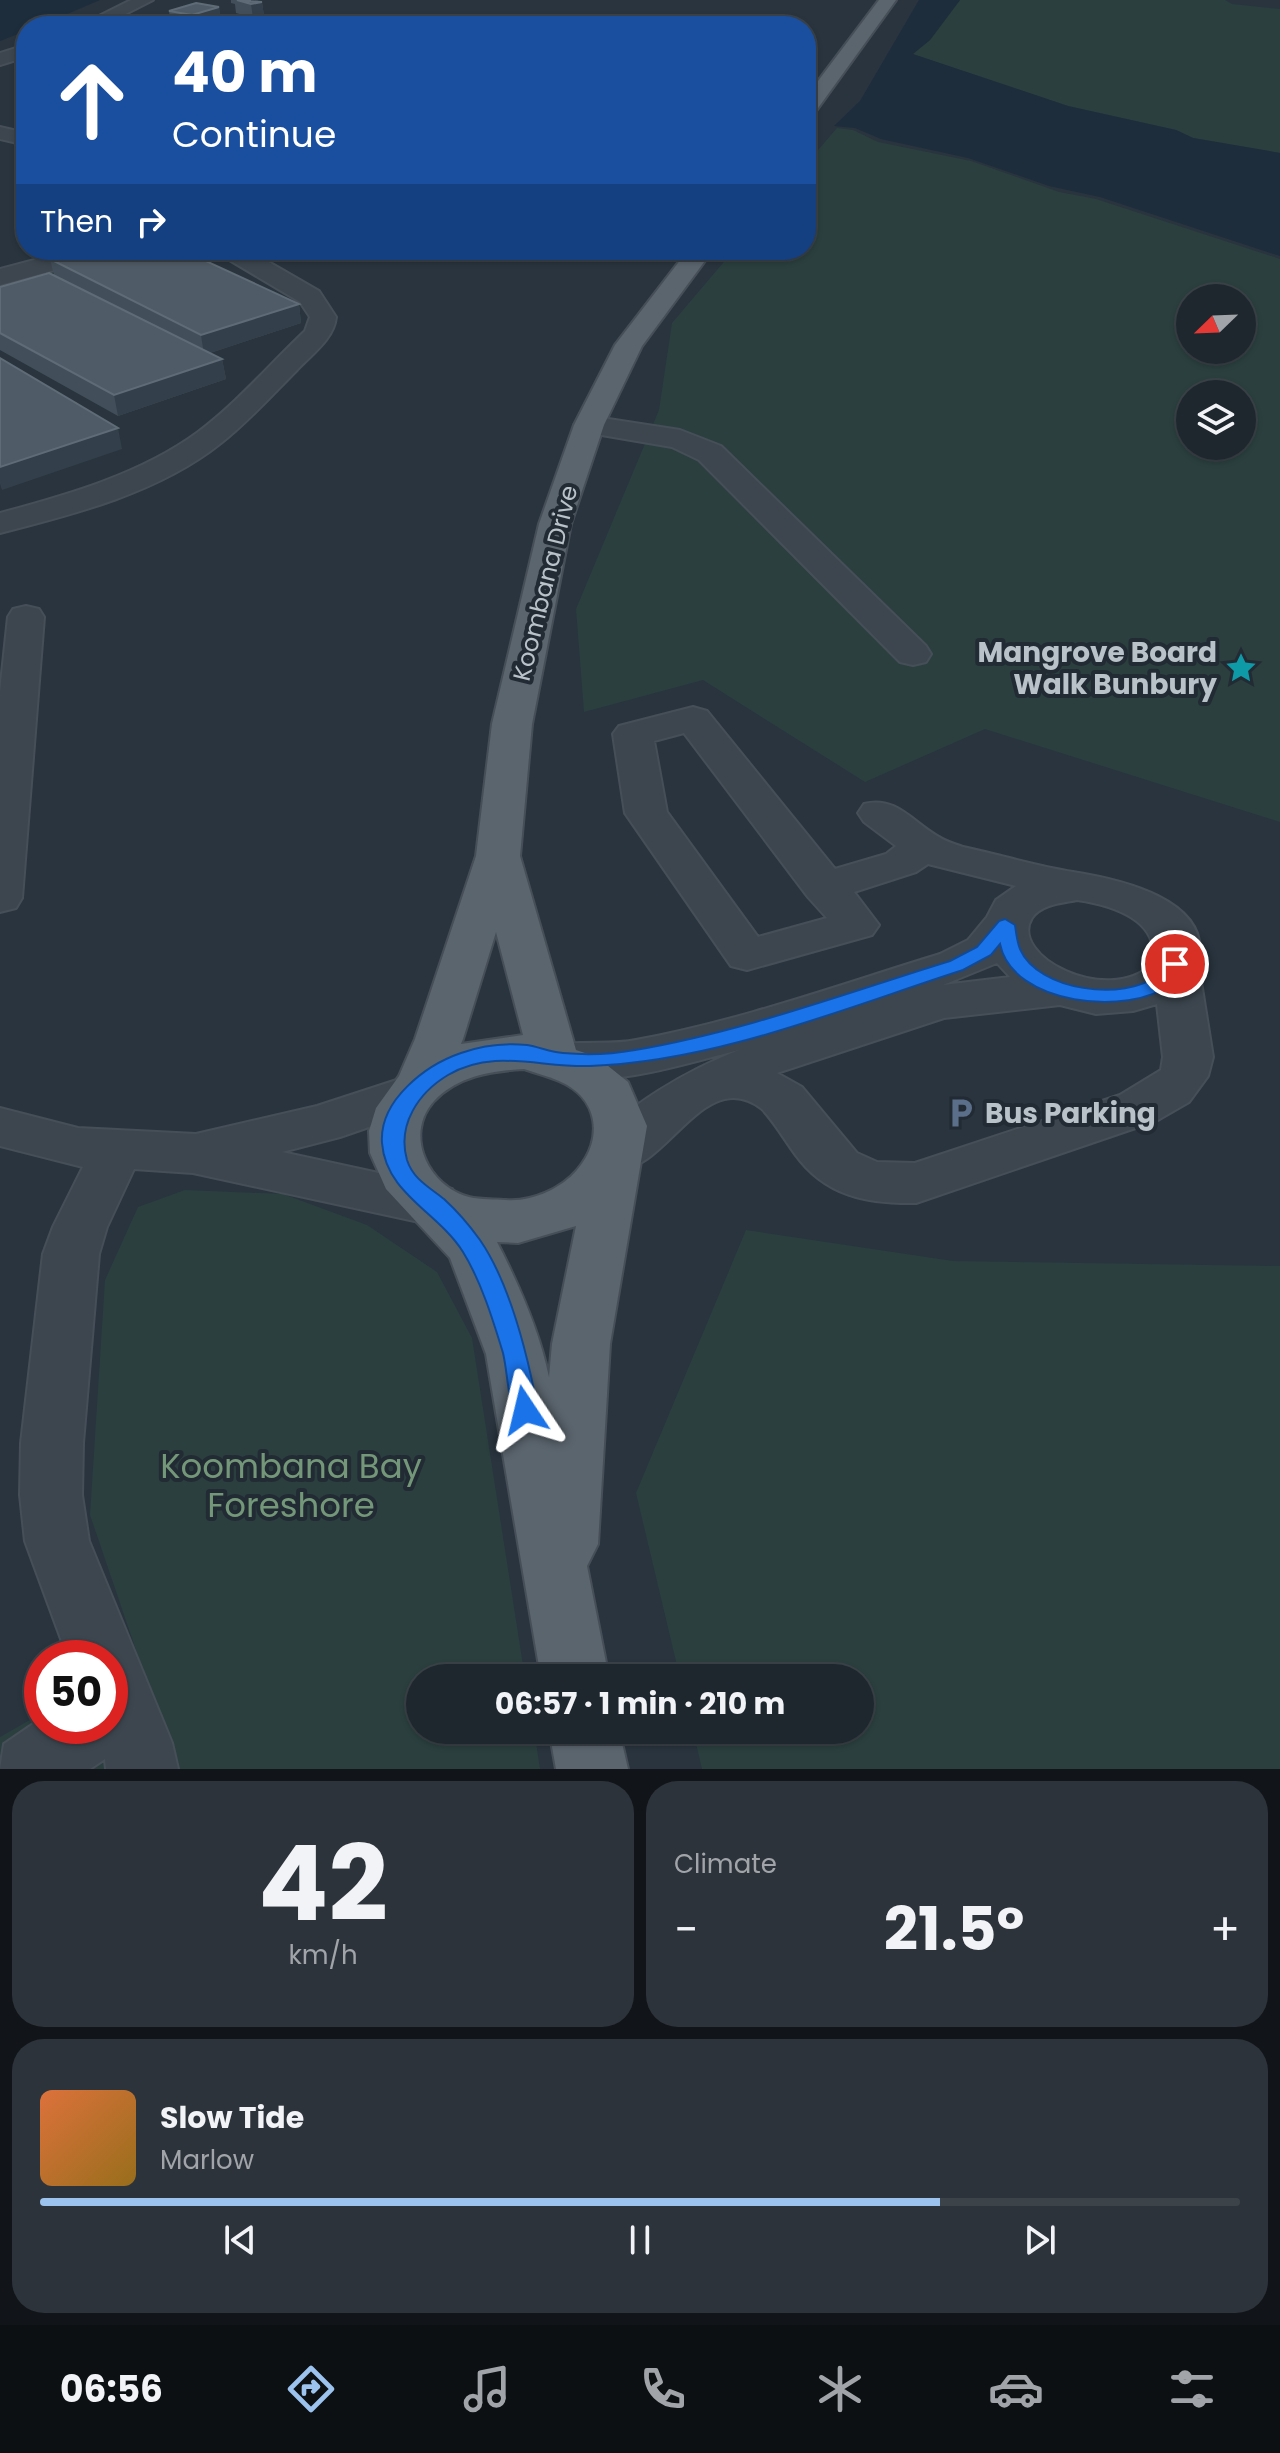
<!DOCTYPE html>
<html lang="en">
<head>
<meta charset="utf-8">
<style>
	body { margin:0; font-family:Poppins,sans-serif; background:#2c333a; color:#f1f3f6; height:100vh; display:flex; flex-direction:column; font-size:30px; white-space:nowrap }
	* { box-sizing:border-box; margin:0 }
	p { font-size:26px; color:#a1a5aa }
	.icon { flex:none; width:44px; height:44px; fill:none; stroke:currentColor; stroke-width:2; stroke-linecap:round; stroke-linejoin:round }
	.map { position:relative; height:1769px; overflow:hidden }
	.side { display:flex; flex-direction:column; gap:12px; padding:12px; background:#111519; flex:1 }
	.side>* { flex:none }
	.banner { position:absolute; left:16px; top:16px; width:800px; height:244px; border-radius:32px; box-shadow:0 2px 6px #0004,0 0 0 2px #3c444a; background:#1a4fa0; color:#fff; overflow:hidden }
	.needle { width:52px; rotate:247deg }
	.fabs { position:absolute; left:1176px; top:284px; display:grid; gap:16px }
	.fabs a { display:grid; place-items:center; width:80px; height:80px; border-radius:50%; background:#1f272e; box-shadow:0 2px 6px #0004,0 0 0 2px #3c444a; font-size:40px }
	.speed { position:absolute; left:24px; top:1640px; display:flex; gap:16px; font-size:40px; font-weight:700; text-align:center }
	.speed>* { display:grid; place-content:center; width:104px; height:104px; border-radius:50%; background:#1f272e; box-shadow:0 2px 6px #0004,0 0 0 2px #3c444a; line-height:1 }
	.speed .limit { border:12px solid #d22; background:#fff; color:#111 }
	.pin { position:absolute; display:grid; place-items:center; width:68px; height:68px; color:#fff; margin:-34px; border:4px solid #fff; border-radius:50%; box-shadow:0 2px 8px #0007 }
	.me { position:absolute; width:88px; margin:-44px; rotate:350deg; stroke-linejoin:round; filter:drop-shadow(0 0 6px #0008) }
	.turn { display:flex; align-items:center; gap:28px; height:168px; padding:0 24px; font-size:36px }
	.turn .icon { width:104px; height:104px; stroke-width:2.5 }
	.turn b { display:block; font-size:56px; line-height:68px }
	.then { display:flex; align-items:center; height:76px; padding:0 24px; background:#0003; gap:16px; font-size:30px }
	.big { font-size:60px; font-weight:700; line-height:1.1 }
	.side .card { flex:1; display:flex; flex-direction:column; justify-content:center; gap:12px; min-width:0; padding:0 28px; border-radius:32px; background:#2c333a }
	.side .dial { align-items:center; gap:0 }
	.dial b { font-size:104px; line-height:1 }
	.song { display:flex; align-items:center; gap:24px }
	.cover { width:96px; height:96px; border-radius:12px; background:linear-gradient(135deg,hsl(20 70% 55%),hsl(40 70% 35%)) }
	.played { height:8px; border-radius:4px; background:linear-gradient(90deg,#9bc3ed 75%,#3c444a 75%) }
	.keys { display:flex; justify-content:space-around; direction:ltr }
	.heat { display:flex; justify-content:space-between; align-items:center; font-size:44px; direction:ltr }
	.side .tiles { flex:1; display:grid; gap:12px; grid-template-columns:1fr 1fr }
	.card:last-child { grid-column:span 2 }
	.trip { position:absolute; left:406px; top:1664px; width:468px; height:80px; border-radius:40px; background:#1f272e; box-shadow:0 2px 6px #0004,0 0 0 2px #3c444a; font-weight:700; line-height:80px; text-align:center }
	.menu { display:flex; height:128px; justify-content:space-around; align-items:center; background:#0c1012; color:#a1a5aa }
	.menu .icon { width:56px; height:56px }
	.menu .active { color:#9bc3ed }
	.menu b { font-size:36px; color:#f1f3f6 }
	.map>svg:first-child { display:block }
	.green { fill:#2b3f3f; fill-rule:evenodd }
	.water { fill:#1d2d3c }
	.lines { fill:none; stroke-linecap:round; stroke-linejoin:round }
	.minor-casing { stroke:#464f58; stroke-width:4 }
	.major-casing { stroke:#464f58; stroke-width:4 }
	.minor { fill:#3d464f; fill-rule:evenodd }
	.major { fill:#5b656e; fill-rule:evenodd }
	.wall { fill:#424f5a }
	.shaded-wall { fill:#333f4a }
	.building { fill:#4f5b66; stroke:#5f6b76; stroke-width:2 }
	.route { fill:#1a73e8; stroke:#114b97; stroke-width:2 }
	.labels { text-anchor:middle; dominant-baseline:central; stroke-width:8; stroke-linejoin:round; paint-order:stroke }
	.far-street-label { font-size:24px; fill:#b9c1c9; stroke:#222b34 }
	.poi-label { font-size:28px; font-weight:bold; fill:#b9c1c9; stroke:#222b34; text-anchor:end }
	.near-park-label { font-size:34px; fill:#739778; stroke:#222b34 }
</style>
</head>
<body>
<div class="map">
<svg width="1280" height="1769" viewBox="0 0 1280 1769">
	<rect width="100%" height="100%" fill="#29343e"/>
	<path class="green" d="M960 0H1225L1232 4 1280 9V153L1193 138 1176 130 1068 106 912 54 930 40Z
		M837 128 853 130 878 142 971 161 1059 192 1096 199 1280 259V822L985 729 865 782 703 680 584 712 576 609 659 410 672 323 734 250H806V164ZM1190 298H1242V350H1190ZM1190 394H1242V446H1190Z
		M185 1190 283 1194 367 1225 437 1272 472 1338 525 1678H420V1730H534L540 1769H0V1737L42 1713V1726H110V1673L138 1656 90 1515 105 1280 138 1207Z
		M746 1230 953 1261 1280 1266V1769H702L693 1730H860V1678H680L636 1493Z"/>
	<path class="water" d="M0 0H100L39 26H26V31L0 41Z
		M919 0H960L930 40 913 54 1068 106 1176 130 1193 138 1280 153V256L1100 197 1049 186 968 158 881 139 855 128 834 126 860 101Z"/>
	<g class="lines">
		<defs>
			<path id="minor" d="M131 0H153L102 26H79Z
				M26 45V57L0 65V53Z
				M0 127 26 133V145L0 139Z
				M72 250H112L109 255 0 285V269Z
				M218 250H248L319 291 336 317C334 339 311 355 297 370 272 395 249 421 221 443 160 492 75 514 0 533V513C67 495 141 474 198 432 237 403 270 364 305 331L310 317 300 302 221 255Z
				M589 416 680 430 721 446 926 646 931 654 926 662 913 665 900 662 699 460 672 447 578 431 574 425 578 419Z
				M26 606 39 609 44 617 22 898 16 908 0 912V692L8 617 13 609Z
				M693 707 707 711 835 869 886 854 896 846 864 822 858 813 864 804C897 796 912 822 939 837 946 842 955 844 963 847 1000 855 1036 866 1073 872 1117 879 1214 899 1198 963L1213 1057 1208 1076 1189 1102 1156 1121 916 1203C867 1204 825 1196 795 1154 784 1139 775 1123 762 1109 705 1064 666 1171 619 1169 614 1169 607 1165 602 1164L594 1150C617 1108 695 1067 739 1050 678 1065 607 1091 545 1072L537 1060 545 1048C575 1039 606 1046 636 1040 740 1021 839 985 940 954L968 940 987 917 996 900 1016 886 928 864 916 872 854 892 879 925 872 935 747 970 731 966 625 813 613 734 619 726ZM684 733 808 897 827 918 758 937 667 812 654 741ZM1077 900C1112 905 1164 921 1151 965 1107 1006 1008 956 1032 918 1041 904 1063 903 1077 900ZM997 963 1010 977 943 985ZM1157 1004 1163 1057 1161 1070 1120 1095 915 1163 877 1162 857 1153 802 1087 777 1073 944 1018 1060 1005 1096 1014 1133 1011Z
				M412 1075 430 1080 437 1093 430 1106 340 1137 282 1152 452 1189 460 1204 452 1219 433 1225 193 1173 134 1169 107 1227 99 1254 83 1443 82 1495 89 1541 172 1743 178 1769H106L105 1759 90 1769H0L4 1744 42 1718V1726H110V1658H68L25 1541 20 1495 21 1443 43 1254 53 1227 83 1167 0 1146V1108L78 1128 196 1134 317 1106Z"/>
			<path id="major" d="M879 0H896L813 115 806 117V97Z
				M688 250H713L642 346 604 425 571 524 532 724 520 856 576 1050 597 1057 628 1082 647 1126 610 1344 598 1544 587 1566 609 1678H541L486 1354 450 1258 386 1189 370 1153 369 1131 376 1108 399 1076 415 1039 476 856 492 724 539 524 574 425 615 345ZM496 932 523 1035 461 1044 463 1039ZM524 1069C535 1073 548 1076 559 1081 599 1098 604 1139 577 1170 561 1189 531 1202 506 1200 494 1199 481 1200 469 1197 429 1187 403 1135 434 1101 458 1076 491 1071 524 1069ZM576 1226 552 1344 549 1377C539 1330 519 1285 497 1242L518 1243Z
				M549 1730H619L628 1769H556Z"/>
		</defs>
		<use href="#minor" class="minor-casing"/>
		<use href="#major" class="major-casing"/>
		<use href="#minor" class="minor"/>
		<use href="#major" class="major"/>
	</g>
	<path class="wall" d="M231 0H258V2H262L264 16 253 18 236 13 235 4 231 3Z
		M219 7 220 16 194 24 170 20 169 11Z
		M50 259 299 304 301 323 210 353 222 359 226 379 118 416 0 350V287L54 275Z"/>
	<path class="shaded-wall" d="M249 0H258V3L262 2 264 16 253 18 251 4Z
		M219 7 220 16 194 24 192 15Z
		M299 304 301 323 204 355 201 335Z
		M222 359 226 379 118 416 114 395Z
		M118 428 122 449 2 490 0 484V467Z"/>
	<path class="building" d="M237 0H251L245 1 262 2 251 4Z
		M196 3 219 7 192 15 169 11Z
		M84 250H182L299 304 201 335 50 259Z
		M49 273 222 359 114 395 0 333V287Z
		M0 358 118 428 0 467Z"/>
	<path class="route" d="M1005 919 1015 925C1016 932 1017 942 1020 949 1038 991 1125 1002 1158 975 1162 971 1165 964 1168 959L1175 958 1185 964C1181 970 1177 980 1171 984 1129 1017 1012 1005 1000 944L991 955 963 970C845 1008 715 1062 590 1066 541 1068 494 1048 448 1075 418 1093 397 1125 407 1160 413 1179 429 1187 444 1199 456 1210 470 1226 480 1240 511 1285 528 1357 538 1410L534 1418 525 1421 517 1418C507 1398 508 1374 503 1353 493 1320 481 1281 463 1252 438 1212 386 1194 382 1143 379 1100 426 1065 461 1053 481 1046 506 1043 527 1045 539 1047 551 1052 563 1053 585 1055 613 1054 635 1050 742 1032 846 993 950 961L977 947 999 921Z"/>
	<defs>
		<symbol id="sight-bare" viewBox="-9 -9 18 18"><path d="M0-6L1.8-2.2L6-1.7L2.9 1.2L3.7 5.4L0 3.3L-3.7 5.4L-2.9 1.2L-6-1.7L-1.8-2.2Z" fill="#0f9aa8" stroke="#222b34" stroke-width="2.5" paint-order="stroke"/></symbol>
		<symbol id="parking-bare" viewBox="-9 -9 18 18"><path d="M-3.5-5.5H1a3.5 3.5 0 0 1 0 7H-1V5.5H-3.5ZM-1-3.4V-.6H.8a1.4 1.4 0 0 0 0-2.8Z" fill="#5c6f8a" stroke="#222b34" stroke-width="2.5" paint-order="stroke"/></symbol>
	</defs>
	<g fill-rule="evenodd">
		<use href="#sight-bare" x="1219" y="646" width="44" height="44"/>
		<use href="#parking-bare" x="939" y="1091" width="44" height="44"/>
	</g>
	<g class="labels">
		<g class="far-street-label">
			<text transform="translate(545 583) rotate(-76)">Koombana Drive</text>
		</g>
		<g class="poi-label">
			<text x="1217" y="652">Mangrove Board<tspan x="1217" dy="32">Walk Bunbury</tspan></text>
			<text x="985" y="1113" text-anchor="start">Bus Parking</text>
		</g>
		<g class="near-park-label">
			<text x="291" y="1466">Koombana Bay<tspan x="291" dy="39">Foreshore</tspan></text>
		</g>
	</g>
</svg>
<div class="fabs">
<a><svg class="needle" viewBox="-14 -14 28 28"><path d="M0-13l5 13h-10z" fill="#e53935"/><path d="M0 13l5-13h-10z" fill="#a1a5aa"/></svg></a>
<a><svg class="icon" aria-label="layers" viewBox="0 0 24 24"><path d="M12 4l9 5-9 5-9-5zM3 14l9 5 9-5"/></svg></a>
</div>
<div class="speed"><div class="limit">50</div></div>
<div class="pin" style="left:1175px;top:964px;background:#d93025"><svg class="icon" aria-label="arrive" viewBox="0 0 24 24"><path d="M6 21V4h12l-3 4 3 4H6"/></svg></div>
<svg class="me" style="left:525px;top:1410px" viewBox="-20 -20 40 40"><path d="M0-17L14 15 0 8-14 15z" fill="#1a73e8" stroke="#fff" stroke-width="4"/></svg>
<div class="trip">06:57 · 1 min · 210 m</div>
<div class="banner">
<div class="turn"><svg class="icon" aria-label="ahead" viewBox="0 0 24 24"><path d="M12 20V5M6 11l6-6 6 6"/></svg><div><b>40 m</b>Continue</div></div>
<div class="then">Then<svg class="icon" aria-label="right" viewBox="0 0 24 24"><path d="M7 20v-9h11M14 6l5 5-5 5"/></svg></div>
</div>
</div>
<section class="side">
<div class="tiles">
<div class="card dial"><b>42</b><p>km/h</p></div>
<div class="card"><p>Climate</p>
<div class="heat"><a>−</a><b class="big">21.5°</b><a>+</a></div>
</div>
<div class="card">
<div class="song"><i class="cover"></i><div><b>Slow Tide</b><p>Marlow</p></div></div>
<div class="played"></div>
<div class="keys"><svg class="icon" aria-label="previous" viewBox="0 0 24 24"><path d="M18 5L8 12l10 7zM5 5v14"/></svg><svg class="icon" aria-label="pause" viewBox="0 0 24 24"><path d="M8 5v14M16 5v14"/></svg><svg class="icon" aria-label="next" viewBox="0 0 24 24"><path d="M6 5l10 7-10 7zM19 5v14"/></svg></div>
</div>
</div>
</section>
<nav class="menu">
<b>06:56</b>
<svg class="icon active" aria-label="directions" viewBox="0 0 24 24"><path d="M12 3l9 9-9 9-9-9zM9 14v-3h6M13 9l2 2-2 2"/></svg>
<svg class="icon" aria-label="music" viewBox="0 0 24 24"><path d="M9 18V5l10-2v13"/><circle cx="6" cy="18" r="3"/><circle cx="16" cy="16" r="3"/></svg>
<svg class="icon" aria-label="phone" viewBox="0 0 24 24"><path d="M5 4h4l2 5-3 2q2 4 5 5l2-3 5 2v4C11 20 4 13 5 4z"/></svg>
<svg class="icon" aria-label="climate" viewBox="0 0 24 24"><path d="M12 3v18M4 7l16 10M4 17L20 7"/></svg>
<svg class="icon" aria-label="car" viewBox="0 0 24 24"><path d="M5 17H2v-5l4-1 3-4h7l3 4 3 1v5h-3M9 17h6M6 11h13"/><circle cx="7" cy="17" r="2"/><circle cx="17" cy="17" r="2"/></svg>
<svg class="icon" aria-label="filters" viewBox="0 0 24 24"><path d="M4 7h16M4 17h16"/><circle cx="9" cy="7" r="2"/><circle cx="15" cy="17" r="2"/></svg>
</nav>
</body>
</html>
